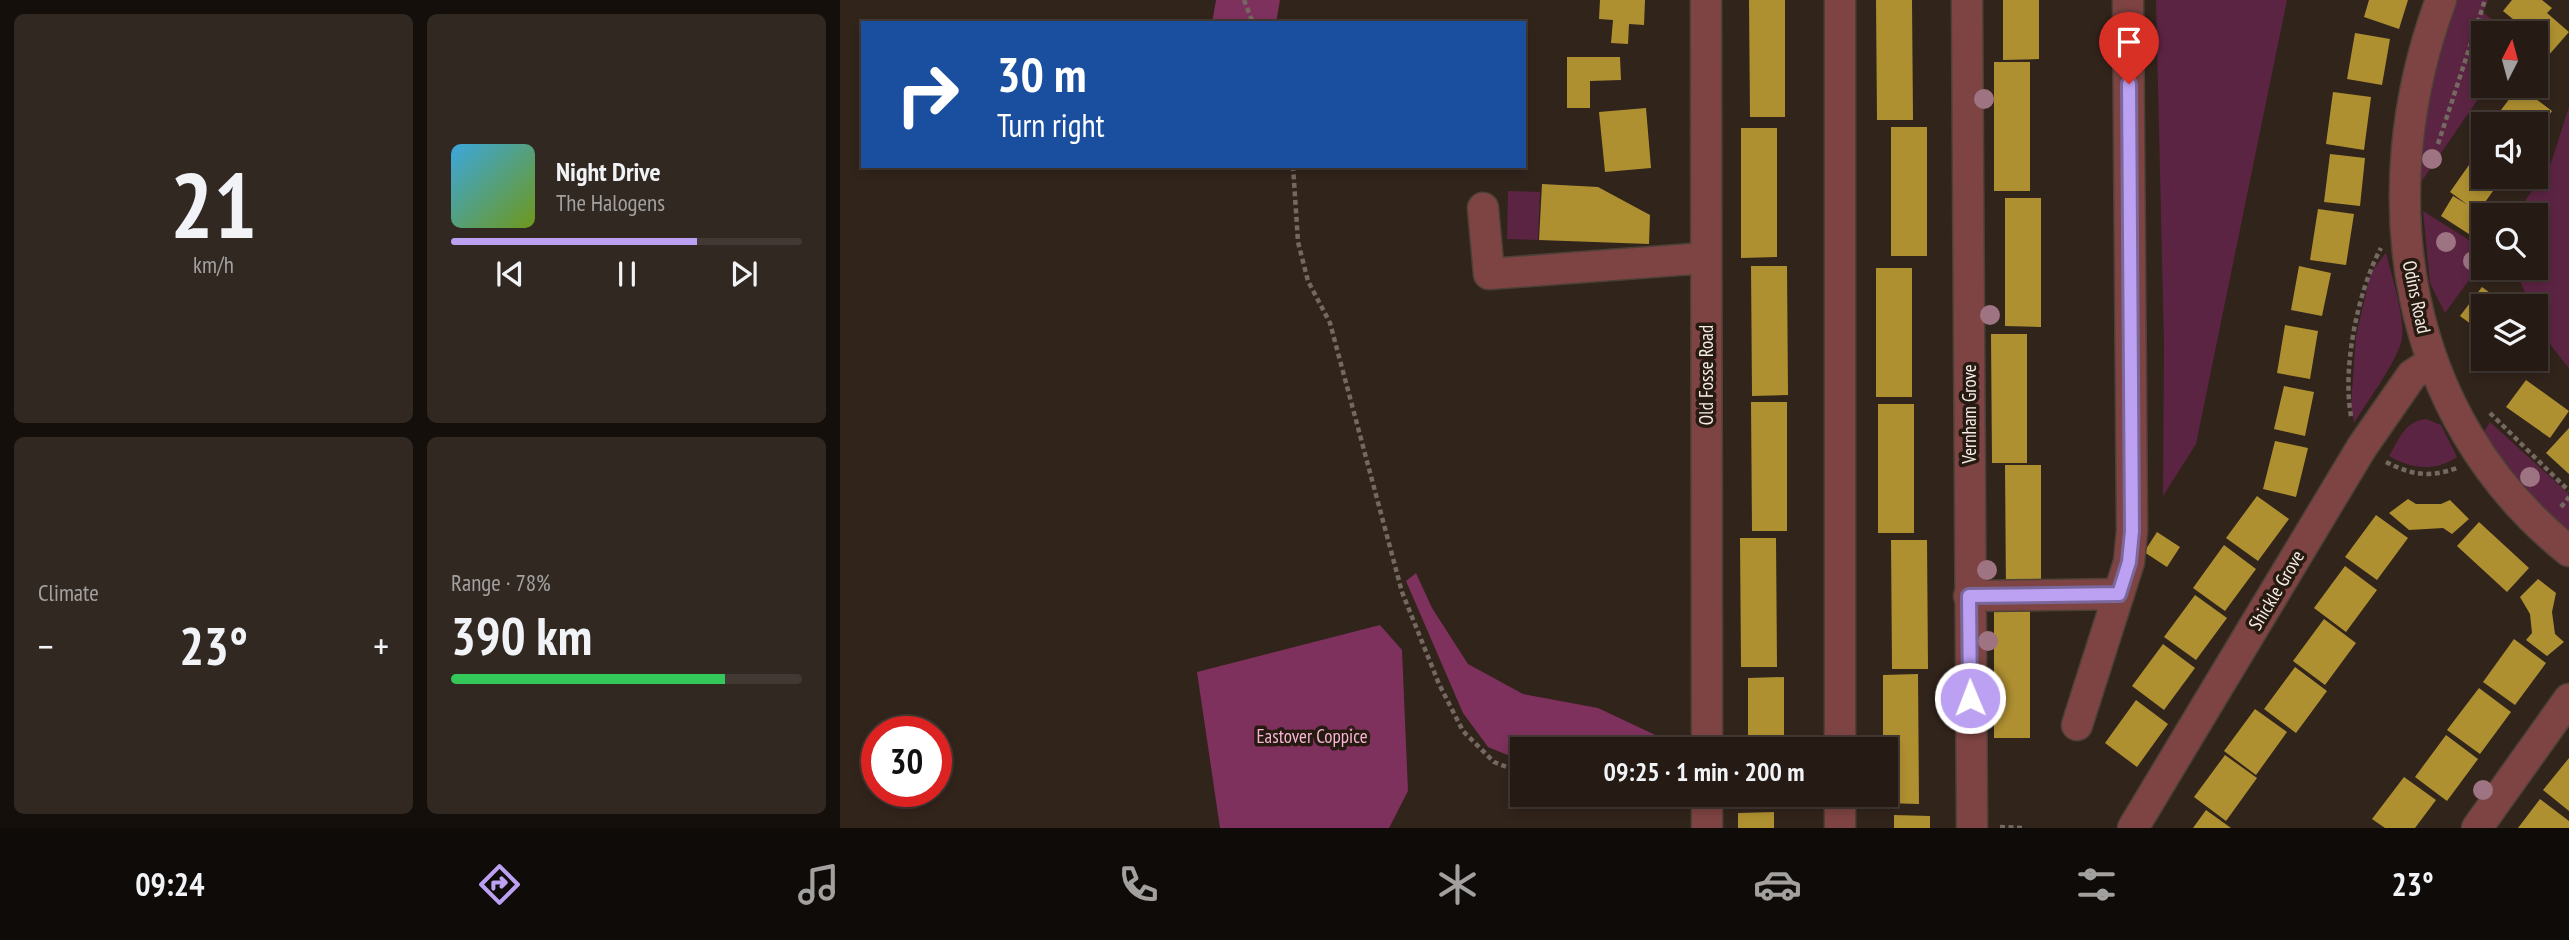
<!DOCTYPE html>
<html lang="en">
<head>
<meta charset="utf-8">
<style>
	body { margin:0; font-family:"PT Sans Narrow",sans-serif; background:#312822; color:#f1f3f6; height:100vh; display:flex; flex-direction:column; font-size:26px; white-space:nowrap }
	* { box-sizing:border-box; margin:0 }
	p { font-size:23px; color:#a3a1a0 }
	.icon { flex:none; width:38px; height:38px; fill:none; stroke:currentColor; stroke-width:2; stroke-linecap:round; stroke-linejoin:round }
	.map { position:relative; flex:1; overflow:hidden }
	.side { display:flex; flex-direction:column; gap:14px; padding:14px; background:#140f0b; width:840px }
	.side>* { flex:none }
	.banner { position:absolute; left:21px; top:21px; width:665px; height:147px; border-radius:0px; box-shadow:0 4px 10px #0003,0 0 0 2px #423934; background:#1a4fa0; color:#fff; overflow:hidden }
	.needle { width:46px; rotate:6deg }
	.fabs { position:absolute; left:1631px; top:21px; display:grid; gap:14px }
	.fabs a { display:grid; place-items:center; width:77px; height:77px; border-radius:0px; background:#251b14; box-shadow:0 4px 10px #0003,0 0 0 2px #423934; font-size:35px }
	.speed { position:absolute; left:21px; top:716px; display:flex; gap:14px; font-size:35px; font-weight:700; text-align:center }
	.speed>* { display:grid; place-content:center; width:91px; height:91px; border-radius:50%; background:#251b14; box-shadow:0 4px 10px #0003,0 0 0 2px #423934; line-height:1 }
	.speed .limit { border:10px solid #d22; background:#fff; color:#111 }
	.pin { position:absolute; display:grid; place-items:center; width:60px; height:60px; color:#fff; margin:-72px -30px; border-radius:50% 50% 50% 0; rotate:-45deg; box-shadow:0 0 7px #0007 }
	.pin .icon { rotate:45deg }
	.me { position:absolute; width:77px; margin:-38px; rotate:359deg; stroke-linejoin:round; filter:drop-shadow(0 0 5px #0008) }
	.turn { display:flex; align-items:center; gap:24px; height:147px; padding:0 21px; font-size:32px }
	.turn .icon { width:91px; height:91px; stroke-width:2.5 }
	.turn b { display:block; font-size:49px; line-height:60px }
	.big { font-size:52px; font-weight:700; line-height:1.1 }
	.side .card { flex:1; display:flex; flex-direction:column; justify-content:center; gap:10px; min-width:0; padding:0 24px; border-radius:10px; background:#312822 }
	.side .dial { align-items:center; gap:0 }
	.dial b { font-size:91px; line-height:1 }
	.song { display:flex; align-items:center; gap:21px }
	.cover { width:84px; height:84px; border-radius:10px; background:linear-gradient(135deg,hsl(200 70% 55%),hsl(80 70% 35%)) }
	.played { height:7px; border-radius:4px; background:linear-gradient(90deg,#bca0f2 70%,#423934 70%) }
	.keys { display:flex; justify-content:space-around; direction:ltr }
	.heat { display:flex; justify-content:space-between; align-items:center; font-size:38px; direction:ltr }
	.charge { height:10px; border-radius:5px; background:linear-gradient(90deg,#34c759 78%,#423934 0) }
	.side .tiles { flex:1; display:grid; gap:14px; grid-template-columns:repeat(2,1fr) }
	.trip { position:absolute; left:670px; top:737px; width:388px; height:70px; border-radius:0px; background:#251b14; box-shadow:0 4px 10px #0003,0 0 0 2px #423934; font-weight:700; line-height:70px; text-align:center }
	.menu { display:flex; height:112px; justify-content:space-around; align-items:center; background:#0f0b08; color:#a3a1a0 }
	.menu .icon { width:49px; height:49px }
	.menu .on { color:#bca0f2 }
	.menu b { font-size:32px; color:#f1f3f6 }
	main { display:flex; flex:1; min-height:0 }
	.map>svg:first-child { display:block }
	.green { fill:#5c2443 }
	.forest { fill:#7d315c }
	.building { fill:#af9031 }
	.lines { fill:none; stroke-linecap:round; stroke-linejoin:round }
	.minor-casing { stroke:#4c4037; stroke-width:33 }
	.path { stroke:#746961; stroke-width:4.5; stroke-dasharray:5 3.5; stroke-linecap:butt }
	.minor { stroke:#7e4443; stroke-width:30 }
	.tree { fill:#9e7482 }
	.route-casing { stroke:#7a689d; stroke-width:18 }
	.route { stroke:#bca0f2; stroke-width:12 }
	.labels { text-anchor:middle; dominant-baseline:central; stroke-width:7; stroke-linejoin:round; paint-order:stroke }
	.street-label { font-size:19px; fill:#f5ece6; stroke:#271a11 }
	.park-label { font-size:19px; fill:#f8b5d6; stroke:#271a11 }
</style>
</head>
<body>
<main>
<section class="side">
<div class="tiles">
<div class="card dial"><b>21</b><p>km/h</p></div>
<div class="card">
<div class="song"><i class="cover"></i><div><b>Night Drive</b><p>The Halogens</p></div></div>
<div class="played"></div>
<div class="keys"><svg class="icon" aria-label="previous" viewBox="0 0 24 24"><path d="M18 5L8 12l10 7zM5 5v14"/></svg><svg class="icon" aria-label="pause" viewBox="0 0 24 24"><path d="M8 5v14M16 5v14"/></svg><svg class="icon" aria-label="next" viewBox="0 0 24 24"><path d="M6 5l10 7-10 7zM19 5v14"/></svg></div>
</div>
<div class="card"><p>Climate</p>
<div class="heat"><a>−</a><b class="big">23°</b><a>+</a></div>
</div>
<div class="card"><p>Range · 78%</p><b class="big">390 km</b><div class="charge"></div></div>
</div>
</section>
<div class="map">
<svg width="1729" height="828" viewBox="0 0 1729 828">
	<rect width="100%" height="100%" fill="#31241b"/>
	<path class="green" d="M1316 0H1447L1356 444 1323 496 1324 344Z
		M1612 0H1648L1643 12 1668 33H1643V86H1647L1575 191 1576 145Z
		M1729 107V368C1715 351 1696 329 1696 306H1691L1674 268H1696V215H1679L1685 201 1711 163Z
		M668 191 700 192 698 240 667 239Z
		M1583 211 1643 249V261L1605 313 1590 283Z
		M1546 253C1551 274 1565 317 1562 338 1559 359 1526 403 1514 423L1511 406 1516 336 1531 272Z
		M1586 419 1601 425 1617 457C1594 472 1572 469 1549 456 1560 438 1564 422 1586 419Z
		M1650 422 1729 494V536L1699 508 1641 436Z"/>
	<path class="forest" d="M376 0H440L436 23H372Z
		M576 573 592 608 628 664 683 694 758 708 845 749H682V761L648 747 623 713 566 581Z
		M540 625 562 650 568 791 549 828H380L357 672Z"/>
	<path class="building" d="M760 0H805L804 25 789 24 788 44 771 43 773 20 759 19Z
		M909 0H945V117H910Z
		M1036 0H1072L1073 120H1037Z
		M1163 0H1199V59L1163 60Z
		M1529 0H1568L1559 29 1524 17Z
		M1672 0H1702L1712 8 1707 13 1729 32 1708 56 1696 46V33H1690L1663 11Z
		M1515 33 1550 39 1542 85 1507 79Z
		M727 57H780L781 80 750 81V108H727Z
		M1154 62H1190V191H1154Z
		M1679 86 1712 111 1696 132V124H1655L1652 122Z
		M1493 92 1531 97 1524 150 1486 144Z
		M806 108 811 168 765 172 759 112Z
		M1051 127H1087V256H1051Z
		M901 128H937V257L901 258Z
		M1643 145V177H1663L1638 212 1643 215V220L1632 236 1601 216 1613 196 1628 205 1610 192Z
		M1490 154 1525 158 1520 206 1484 202Z
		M702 184 758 187 810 215 809 244 699 240Z
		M1165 198H1201V327L1165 326Z
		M1478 209 1514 214 1506 265 1470 260Z
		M911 266H947L948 395 912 396Z
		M1459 266 1491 273 1482 316 1451 310Z
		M1036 268H1072V397H1036Z
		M1642 287 1668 306H1643V333L1620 316Z
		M1445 325 1478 331 1470 379 1437 373Z
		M1151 334H1187V463H1152Z
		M1686 380 1729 411 1710 438 1666 407Z
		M1444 386 1474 392 1465 436 1434 429Z
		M911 402H947V531H912Z
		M1038 404H1074V533H1038Z
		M1729 428V474L1706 453Z
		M1435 441 1468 448 1456 497 1423 489Z
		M1165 465H1201V594H1166Z
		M1417 496 1449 519 1418 561 1386 538Z
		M1568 499 1576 504H1601L1610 500 1629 519 1612 534 1603 528 1569 530 1549 513Z
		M1536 515 1568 538 1537 580 1505 557Z
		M1639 522 1689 568 1667 592 1617 546Z
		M1317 532 1340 547 1327 567 1304 552Z
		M900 538H936L937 667H901Z
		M1051 540H1087L1088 669H1052Z
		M1384 545 1416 569 1385 611 1353 588Z
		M1505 566 1537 590 1506 632 1474 608Z
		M1698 579 1716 593 1712 612 1715 634 1724 642 1707 656 1686 640 1692 633 1690 614 1680 597Z
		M1355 595 1387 618 1356 660 1324 637Z
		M1154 609H1190V738H1154Z
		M1484 619 1516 643 1485 685 1453 661Z
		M1674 639 1706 663 1675 705 1643 682Z
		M1323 644 1355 668 1324 710 1292 686Z
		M1455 667 1487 691 1456 733 1424 709Z
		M1078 674 1079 804 1043 803V794H1046V749H1043V675Z
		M944 677V749H908V678Z
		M1639 688 1671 712 1640 754 1607 730Z
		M1296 700 1328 724 1297 767 1265 743Z
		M1415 709 1447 732 1416 775 1384 751Z
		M1606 735 1638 759 1607 801 1575 777Z
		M1385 755 1417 778 1386 821 1354 797Z
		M1729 758V811L1703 790Z
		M1564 777 1596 800 1575 828H1545L1532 819Z
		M908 794H944V806H908Z
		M1700 799 1729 821V828H1678Z
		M1366 810 1391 828H1353Z
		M934 812V828H898V813Z
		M1054 815 1090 816V828H1054Z"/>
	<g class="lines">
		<defs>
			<path id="minor" d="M866 0 867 749
				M1127 0 1132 828
				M1601 0C1529 194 1561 417 1729 551
				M643 208 649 274 866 258
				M1129 596 1279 594
				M1237 725 1289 562 1292 531 1288 0
				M1000 749V0
				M867 828V794
				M1000 828V794
				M1293 828 1522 447 1572 375 1592 362
				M1637 828 1729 699"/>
		</defs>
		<use href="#minor" class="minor-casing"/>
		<path class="path" d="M404 0 413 23
			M1598 144 1645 0
			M453 166 458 242 468 281 490 323 562 592 599 684 623 731 654 762 682 773
			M1650 413 1729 491
			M1511 416C1502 368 1518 290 1541 248
			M1546 462C1572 475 1588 478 1617 468
			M1721 507 1729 497
			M772 794 842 799
			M1160 827 1183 828"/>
		<use href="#minor" class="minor"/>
	</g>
	<g class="tree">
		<circle cx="1144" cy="99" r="10"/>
		<circle cx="1592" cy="159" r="10"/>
		<circle cx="1606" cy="242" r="10"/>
		<circle cx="1633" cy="261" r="10"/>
		<circle cx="1150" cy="315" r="10"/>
		<circle cx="1690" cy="477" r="10"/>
		<circle cx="1147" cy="570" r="10"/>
		<circle cx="1148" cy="641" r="10"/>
		<circle cx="1643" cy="790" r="10"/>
	</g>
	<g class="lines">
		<defs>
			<path id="route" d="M1130 698 1129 596 1279 594 1289 562 1292 531 1289 84"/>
		</defs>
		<use href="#route" class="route-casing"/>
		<use href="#route" class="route"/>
	</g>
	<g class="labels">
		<g class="street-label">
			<text transform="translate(1577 297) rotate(78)">Odins Road</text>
			<text transform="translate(866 375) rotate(-90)">Old Fosse Road</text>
			<text transform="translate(1129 414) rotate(-90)">Vernham Grove</text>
			<text transform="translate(1436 590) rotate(-59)">Shickle Grove</text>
		</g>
		<g class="park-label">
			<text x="472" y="736">Eastover Coppice</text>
		</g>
	</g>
</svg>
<div class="fabs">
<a><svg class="needle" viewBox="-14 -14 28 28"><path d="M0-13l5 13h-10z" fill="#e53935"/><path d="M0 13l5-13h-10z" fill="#a3a1a0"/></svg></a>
<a><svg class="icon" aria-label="sound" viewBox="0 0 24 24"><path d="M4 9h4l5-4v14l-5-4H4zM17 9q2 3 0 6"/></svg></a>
<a><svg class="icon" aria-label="search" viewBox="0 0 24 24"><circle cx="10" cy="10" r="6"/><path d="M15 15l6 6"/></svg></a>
<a><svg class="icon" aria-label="layers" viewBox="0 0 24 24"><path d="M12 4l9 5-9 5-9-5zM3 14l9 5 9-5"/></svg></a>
</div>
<div class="speed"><div class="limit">30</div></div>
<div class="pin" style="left:1289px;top:84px;background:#d93025"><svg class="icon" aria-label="arrive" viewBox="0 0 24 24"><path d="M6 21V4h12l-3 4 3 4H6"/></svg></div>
<svg class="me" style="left:1130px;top:698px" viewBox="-20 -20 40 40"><circle r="17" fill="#bca0f2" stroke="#fff" stroke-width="3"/><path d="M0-11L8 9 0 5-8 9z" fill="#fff"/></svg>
<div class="trip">09:25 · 1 min · 200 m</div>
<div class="banner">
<div class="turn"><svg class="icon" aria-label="right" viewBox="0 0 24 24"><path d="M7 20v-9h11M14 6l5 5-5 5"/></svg><div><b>30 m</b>Turn right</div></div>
</div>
</div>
</main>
<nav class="menu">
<b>09:24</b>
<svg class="icon on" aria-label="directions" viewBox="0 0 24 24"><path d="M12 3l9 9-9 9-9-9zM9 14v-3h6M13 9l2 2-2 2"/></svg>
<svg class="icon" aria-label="music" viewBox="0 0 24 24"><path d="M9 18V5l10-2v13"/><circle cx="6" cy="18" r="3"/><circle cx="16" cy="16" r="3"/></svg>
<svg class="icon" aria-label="phone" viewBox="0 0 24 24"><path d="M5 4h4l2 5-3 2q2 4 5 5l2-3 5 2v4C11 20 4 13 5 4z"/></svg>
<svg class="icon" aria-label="climate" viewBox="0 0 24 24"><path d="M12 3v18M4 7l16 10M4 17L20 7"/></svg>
<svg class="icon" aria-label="car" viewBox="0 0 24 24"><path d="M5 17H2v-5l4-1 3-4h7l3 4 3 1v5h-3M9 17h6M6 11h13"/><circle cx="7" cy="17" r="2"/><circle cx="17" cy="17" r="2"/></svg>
<svg class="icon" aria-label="filters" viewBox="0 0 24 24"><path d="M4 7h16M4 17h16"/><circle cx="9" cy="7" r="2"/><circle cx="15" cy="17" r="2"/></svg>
<b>23°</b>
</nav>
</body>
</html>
